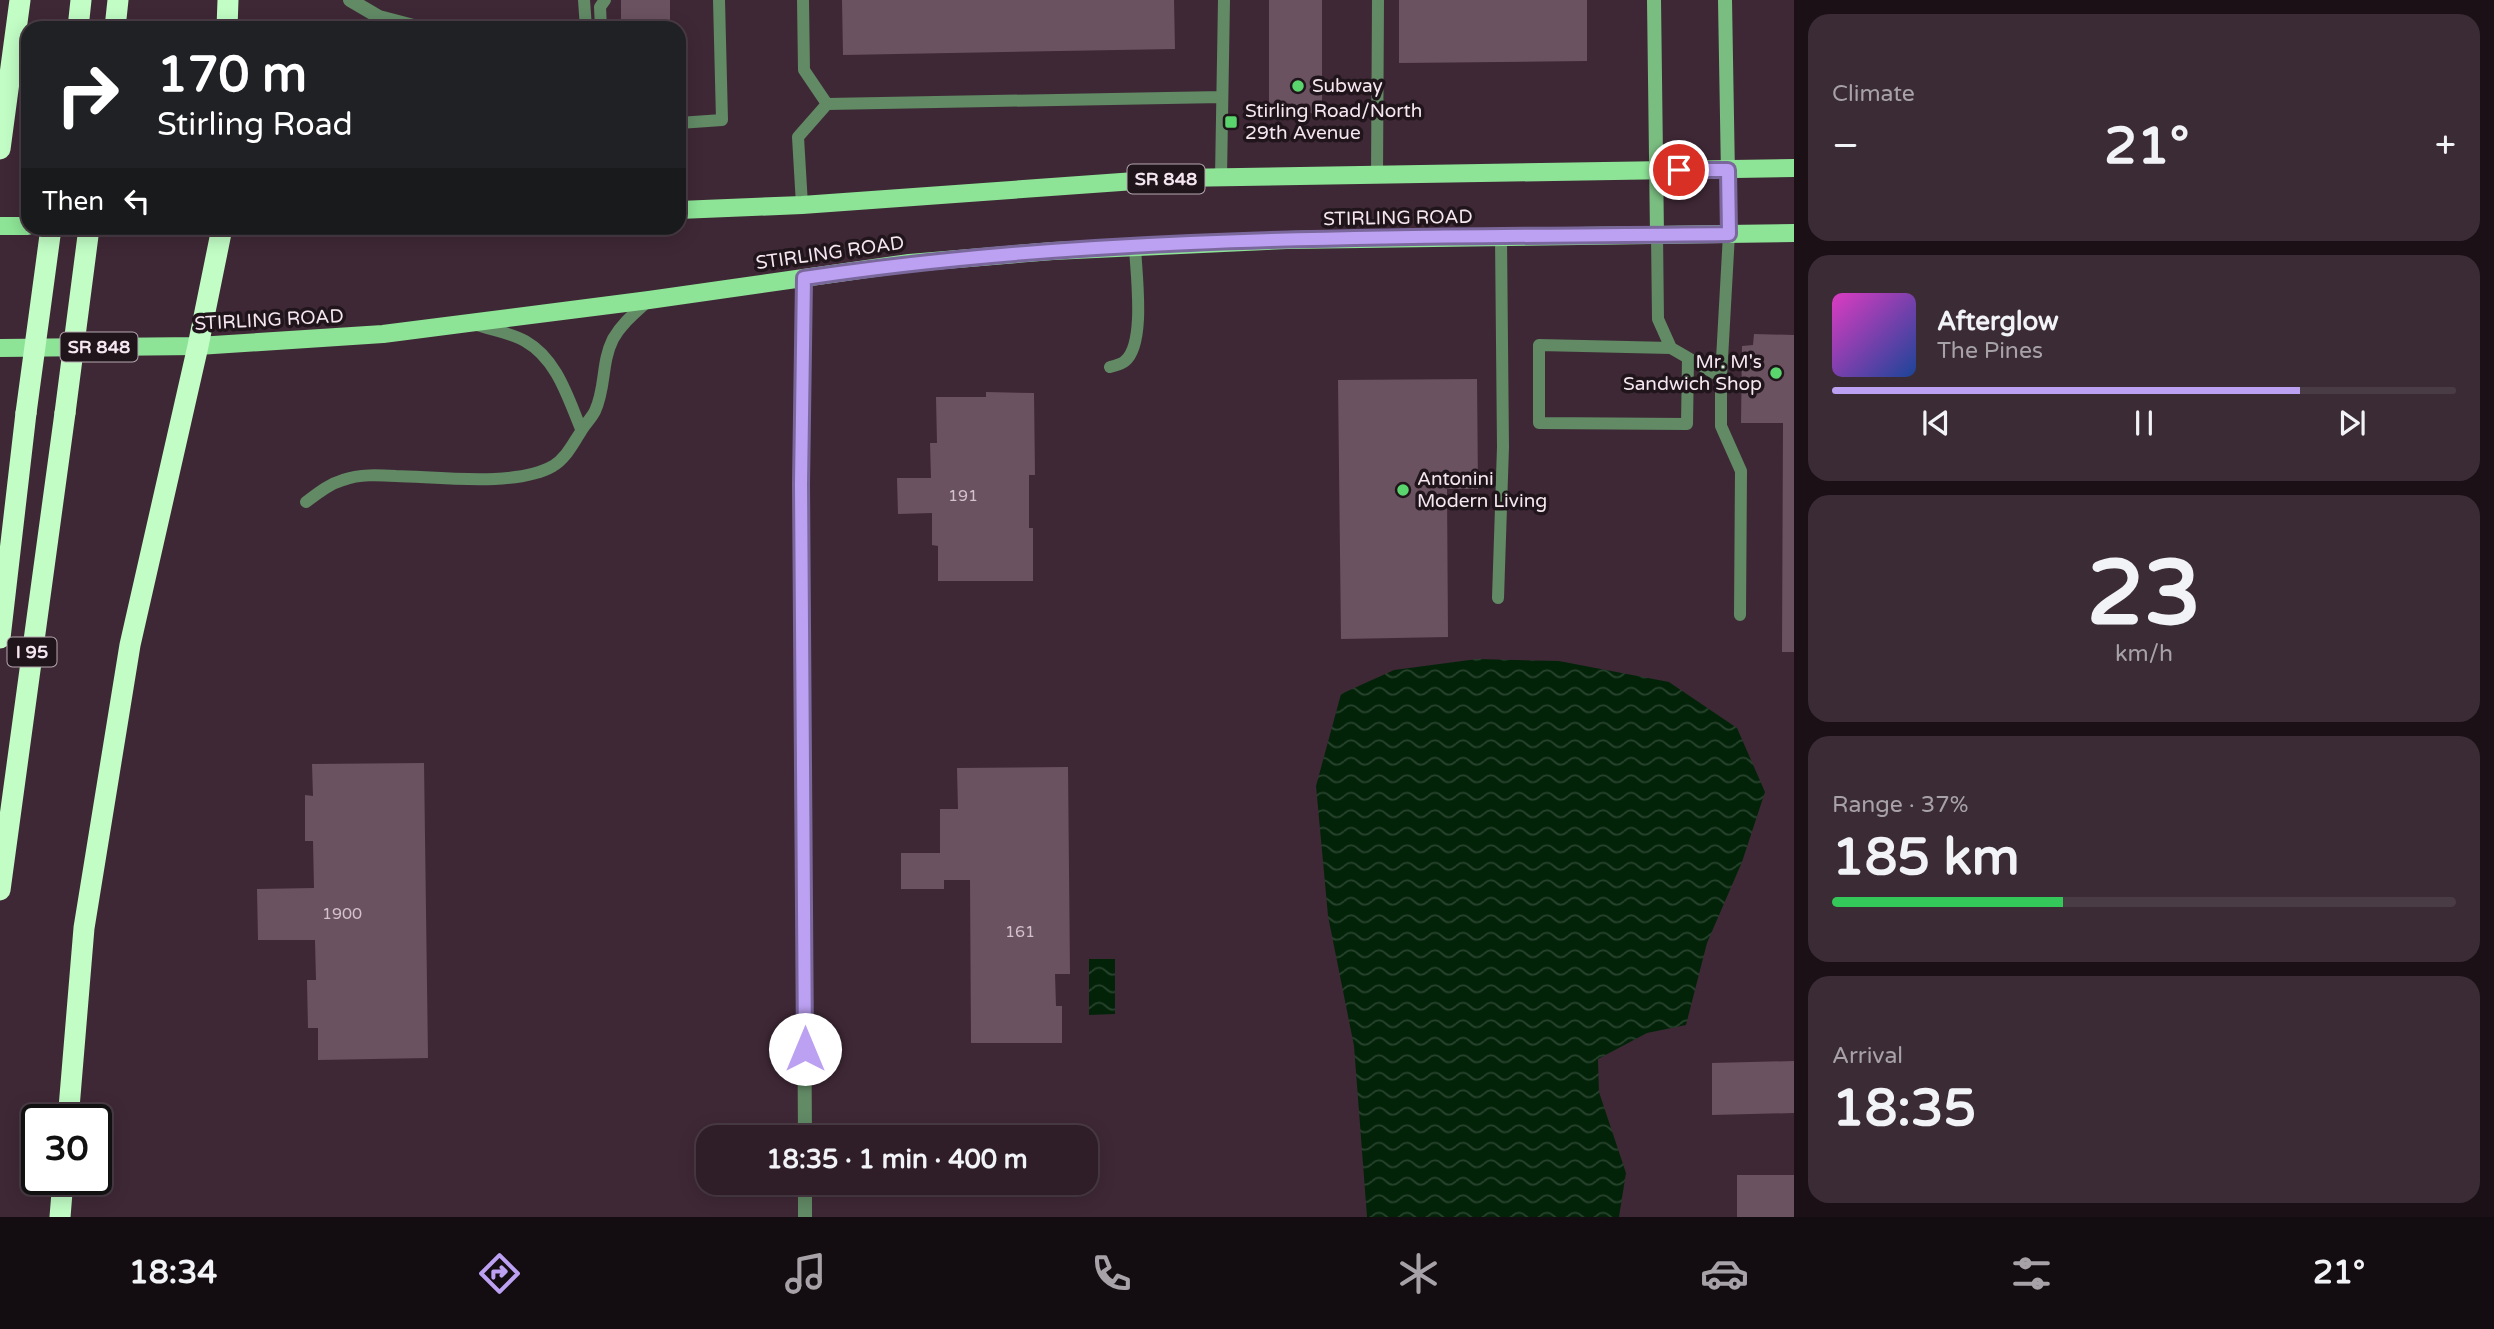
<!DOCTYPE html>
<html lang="en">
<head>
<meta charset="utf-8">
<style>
	body { margin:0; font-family:"Varela Round",sans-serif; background:#3b2b34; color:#f1f3f6; height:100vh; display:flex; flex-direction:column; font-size:26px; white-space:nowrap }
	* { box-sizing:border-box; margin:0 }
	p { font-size:23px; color:#a7a2a8 }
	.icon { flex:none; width:38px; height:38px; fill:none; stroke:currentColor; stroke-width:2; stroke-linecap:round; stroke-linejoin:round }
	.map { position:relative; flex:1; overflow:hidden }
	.drawer { display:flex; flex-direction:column; gap:14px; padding:14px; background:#1a1016; width:700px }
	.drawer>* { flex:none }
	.top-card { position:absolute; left:21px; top:21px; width:665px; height:214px; border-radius:21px; box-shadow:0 4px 18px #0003,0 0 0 2px #4a3c45; background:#202124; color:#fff; overflow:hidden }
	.speed { position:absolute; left:21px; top:1104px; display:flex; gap:14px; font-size:35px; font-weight:700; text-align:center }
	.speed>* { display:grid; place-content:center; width:91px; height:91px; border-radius:50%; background:#2f1e28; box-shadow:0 4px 18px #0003,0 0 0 2px #4a3c45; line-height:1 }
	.speed .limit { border:4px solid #111; border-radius:10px; background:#fff; color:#111 }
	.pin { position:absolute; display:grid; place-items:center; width:60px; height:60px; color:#fff; margin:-30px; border:4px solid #fff; border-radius:50%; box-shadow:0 2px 7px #0007 }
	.me { position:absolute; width:77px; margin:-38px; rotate:0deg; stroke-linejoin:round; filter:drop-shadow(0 0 5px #0008) }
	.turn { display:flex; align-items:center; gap:24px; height:147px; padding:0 21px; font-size:32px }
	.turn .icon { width:91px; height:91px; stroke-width:2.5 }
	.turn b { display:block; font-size:49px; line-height:60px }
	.then { display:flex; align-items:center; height:66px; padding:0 21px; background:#0003; gap:14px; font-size:26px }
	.big { font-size:52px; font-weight:700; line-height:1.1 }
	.drawer .widget { flex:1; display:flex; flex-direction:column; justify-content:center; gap:10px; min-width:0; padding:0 24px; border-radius:21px; background:#3b2b34 }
	.drawer .dial { align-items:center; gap:0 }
	.dial b { font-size:91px; line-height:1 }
	.song { display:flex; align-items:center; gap:21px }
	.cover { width:84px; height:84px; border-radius:10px; background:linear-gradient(135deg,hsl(310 70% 55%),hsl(220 70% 35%)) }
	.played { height:7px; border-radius:4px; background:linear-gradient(90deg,#bca0f2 75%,#4a3c45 75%) }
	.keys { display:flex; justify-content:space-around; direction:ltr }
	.heat { display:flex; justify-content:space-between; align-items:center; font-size:38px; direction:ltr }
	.charge { height:10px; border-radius:5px; background:linear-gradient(90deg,#34c759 37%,#4a3c45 0) }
	.trip { position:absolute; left:696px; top:1125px; width:402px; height:70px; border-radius:21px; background:#2f1e28; box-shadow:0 4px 18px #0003,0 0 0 2px #4a3c45; font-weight:700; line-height:70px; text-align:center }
	.menu { display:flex; height:112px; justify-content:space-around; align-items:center; background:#130c10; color:#a7a2a8 }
	.menu .icon { width:49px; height:49px }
	.menu .current { color:#bca0f2 }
	.menu b { font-size:32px; color:#f1f3f6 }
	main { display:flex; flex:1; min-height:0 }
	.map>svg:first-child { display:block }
	.water { fill:url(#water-waves) }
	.building { fill:#6b5261 }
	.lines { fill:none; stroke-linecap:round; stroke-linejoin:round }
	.lane { stroke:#618a65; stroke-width:12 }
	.street { stroke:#618a65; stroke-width:14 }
	.secondary { stroke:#7abd81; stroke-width:14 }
	.primary { stroke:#8de496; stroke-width:18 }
	.highway { stroke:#c1fdc5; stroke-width:21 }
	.highway-bridge { stroke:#c1fdc5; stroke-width:21 }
	.route-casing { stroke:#7a689d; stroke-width:18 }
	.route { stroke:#bca0f2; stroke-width:12 }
	.poi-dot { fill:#5ad56e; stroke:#1f151b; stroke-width:2.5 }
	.labels { text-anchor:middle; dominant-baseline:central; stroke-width:7; stroke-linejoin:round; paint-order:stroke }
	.number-label { font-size:16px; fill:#d3c1cc }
	.shield { fill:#1f151b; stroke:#b6a7af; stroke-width:2 }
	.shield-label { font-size:18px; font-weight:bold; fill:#f6e6ef }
	.poi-label { font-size:19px; fill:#f6e6ef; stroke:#1f151b; text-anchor:start }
	.street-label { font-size:19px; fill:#f6e6ef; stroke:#1f151b }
</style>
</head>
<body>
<main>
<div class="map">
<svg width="1794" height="1217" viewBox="0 0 1794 1217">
	<defs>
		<pattern id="water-waves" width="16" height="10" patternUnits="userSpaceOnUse" patternTransform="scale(1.75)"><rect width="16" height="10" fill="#032309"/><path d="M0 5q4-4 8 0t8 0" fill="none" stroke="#28432d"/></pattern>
	</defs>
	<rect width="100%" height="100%" fill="#3f2836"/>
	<path class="water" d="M1477 659 1559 661 1669 682 1737 728 1765 792 1742 862 1707 943 1686 1025 1647 1033 1598 1059 1599 1092 1626 1173 1619 1217H1367L1354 1046 1328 916 1316 786 1341 694 1394 670Z
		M1089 959H1115V1014L1089 1015Z"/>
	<path class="building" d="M621 0H670V28H606V19H621Z
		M842 0H1174L1175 49 843 55Z
		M1269 0H1322V113L1269 114Z
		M1399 0H1587V61L1399 63Z
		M1754 334 1794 335V652H1782L1783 423H1741L1742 346 1753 345Z
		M1477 379 1478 489H1447L1448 637 1341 639 1338 380Z
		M986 392 1034 393 1035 475H1029V528H1033V581H938V546L932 545V513L898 514 897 478H931L930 443H937L936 397H986Z
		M424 763 428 1058 318 1060V1028H308L307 980H316L315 940H258L257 889 314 888 313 841H305V795L313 796 312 764Z
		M1068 767 1070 974H1055L1056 1006H1062V1043H971L970 880H944V889H901V853H940V809H958L957 768Z
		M1794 1061V1113L1712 1115V1063Z
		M1737 1175H1794V1217H1737Z"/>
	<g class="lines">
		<path class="lane" d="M584 0 586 28
			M803 0 804 70 827 104 1222 97
			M601 28 600 7 605 0
			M679 123 722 120 719 0
			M1377 175 1378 0
			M1221 177 1224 0
			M802 205 798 137 827 104
			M1729 234 1721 377V426L1741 471 1740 615
			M1657 235 1658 319 1671 348 1721 377
			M477 325C493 330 511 333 525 341 557 359 568 398 581 429
			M1671 348 1539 345V423L1687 424 1688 358
			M1110 367C1114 366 1122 364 1125 361 1146 344 1136 273 1135 247
			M306 502C318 493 329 484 343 480 360 474 378 475 396 476 439 477 517 487 553 466 566 458 572 445 580 433 584 425 591 419 595 411 606 388 601 363 613 339 622 323 636 312 649 300
			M1498 598 1503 447 1501 237"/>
		<path class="street" d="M350 0 379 17 421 28
			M804 278 801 484 805 1138
			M805 1183V1217"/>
		<path class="secondary" d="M1654 0 1657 235
			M1725 0 1729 234"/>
		<path class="primary" d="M679 210 802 205 1177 178 1794 168
			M0 226H28
			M0 348 198 346 383 334 649 300 909 263 1053 251 1287 240 1794 233"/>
		<path class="highway" d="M78 28 81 0
			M115 28 118 0
			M227 28 228 0
			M0 149 20 0
			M0 638 26 413
			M0 890 65 413
			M68 1120 84 928 130 645 198 346 222 228
			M60 1217 63 1180"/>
		<path class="highway-bridge" d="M26 413 51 228
			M65 413 89 228"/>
	</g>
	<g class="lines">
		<defs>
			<path id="route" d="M805 1049 801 484 804 278C1109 232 1421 238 1729 234L1728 170H1679"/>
		</defs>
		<use href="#route" class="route-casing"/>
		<use href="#route" class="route"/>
	</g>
	<g class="poi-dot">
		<circle cx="1298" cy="86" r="7"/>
		<rect x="1224" y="115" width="14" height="14" rx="3.5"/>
		<circle cx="1776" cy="373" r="7"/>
		<circle cx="1403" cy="490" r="7"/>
	</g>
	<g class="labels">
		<g class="number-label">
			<text x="963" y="496">191</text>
			<text x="342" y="914">1900</text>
			<text x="1020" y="932">161</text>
		</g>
		<g class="shield">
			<rect x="1127.5" y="164.5" width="77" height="29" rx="5"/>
			<rect x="60.5" y="332.5" width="77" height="29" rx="5"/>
			<rect x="7.5" y="637.5" width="49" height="29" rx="5"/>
		</g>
		<g class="shield-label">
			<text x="1166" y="179">SR 848</text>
			<text x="99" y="347">SR 848</text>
			<text x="32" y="652">I 95</text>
		</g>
		<g class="poi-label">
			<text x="1312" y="86">Subway</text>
			<text x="1245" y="111">Stirling Road/North<tspan x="1245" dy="22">29th Avenue</tspan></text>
			<text x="1762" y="362" text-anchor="end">Mr. M's<tspan x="1762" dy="22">Sandwich Shop</tspan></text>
			<text x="1417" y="479">Antonini<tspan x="1417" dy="22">Modern Living</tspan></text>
		</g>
		<g class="street-label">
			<text transform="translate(1398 218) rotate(-1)">STIRLING ROAD</text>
			<text transform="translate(830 253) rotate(-8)">STIRLING ROAD</text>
			<text transform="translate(269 320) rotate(-3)">STIRLING ROAD</text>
		</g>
	</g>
</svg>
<div class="speed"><div class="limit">30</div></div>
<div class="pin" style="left:1679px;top:170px;background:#d93025"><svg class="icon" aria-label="arrive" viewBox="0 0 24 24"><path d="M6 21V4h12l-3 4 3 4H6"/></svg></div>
<svg class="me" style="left:805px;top:1049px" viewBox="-20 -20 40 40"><circle r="19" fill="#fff"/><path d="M0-13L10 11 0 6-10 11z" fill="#bca0f2"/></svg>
<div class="trip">18:35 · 1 min · 400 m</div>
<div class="top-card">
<div class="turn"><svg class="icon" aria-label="right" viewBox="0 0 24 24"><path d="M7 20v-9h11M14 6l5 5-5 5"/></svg><div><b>170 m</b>Stirling Road</div></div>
<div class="then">Then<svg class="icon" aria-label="left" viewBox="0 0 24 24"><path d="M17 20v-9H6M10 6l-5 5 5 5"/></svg></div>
</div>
</div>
<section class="drawer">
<div class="widget"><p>Climate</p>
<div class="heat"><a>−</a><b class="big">21°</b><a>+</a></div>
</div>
<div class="widget">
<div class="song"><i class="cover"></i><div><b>Afterglow</b><p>The Pines</p></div></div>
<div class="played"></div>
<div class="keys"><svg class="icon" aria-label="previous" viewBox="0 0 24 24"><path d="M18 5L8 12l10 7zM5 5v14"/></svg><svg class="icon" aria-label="pause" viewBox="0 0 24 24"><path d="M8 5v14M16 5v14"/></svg><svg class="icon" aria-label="next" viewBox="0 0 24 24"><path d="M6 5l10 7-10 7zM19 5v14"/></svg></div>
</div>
<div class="widget dial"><b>23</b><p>km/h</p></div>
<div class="widget"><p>Range · 37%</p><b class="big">185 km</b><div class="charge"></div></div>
<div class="widget"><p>Arrival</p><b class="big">18:35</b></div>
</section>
</main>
<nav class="menu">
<b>18:34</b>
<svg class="icon current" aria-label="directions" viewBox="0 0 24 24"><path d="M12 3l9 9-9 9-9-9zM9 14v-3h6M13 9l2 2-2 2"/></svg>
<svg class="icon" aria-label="music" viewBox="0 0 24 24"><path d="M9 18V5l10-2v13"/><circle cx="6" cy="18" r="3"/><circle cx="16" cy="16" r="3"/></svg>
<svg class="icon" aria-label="phone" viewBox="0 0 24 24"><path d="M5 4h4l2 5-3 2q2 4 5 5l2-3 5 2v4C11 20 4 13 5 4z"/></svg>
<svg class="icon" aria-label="climate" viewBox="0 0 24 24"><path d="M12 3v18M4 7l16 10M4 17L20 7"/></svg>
<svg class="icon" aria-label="car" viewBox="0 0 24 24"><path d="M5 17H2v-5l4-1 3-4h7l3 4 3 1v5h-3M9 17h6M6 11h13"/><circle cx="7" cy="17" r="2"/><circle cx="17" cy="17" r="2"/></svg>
<svg class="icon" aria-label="filters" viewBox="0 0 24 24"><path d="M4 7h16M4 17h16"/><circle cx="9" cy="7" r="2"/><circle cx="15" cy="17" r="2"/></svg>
<b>21°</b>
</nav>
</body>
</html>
